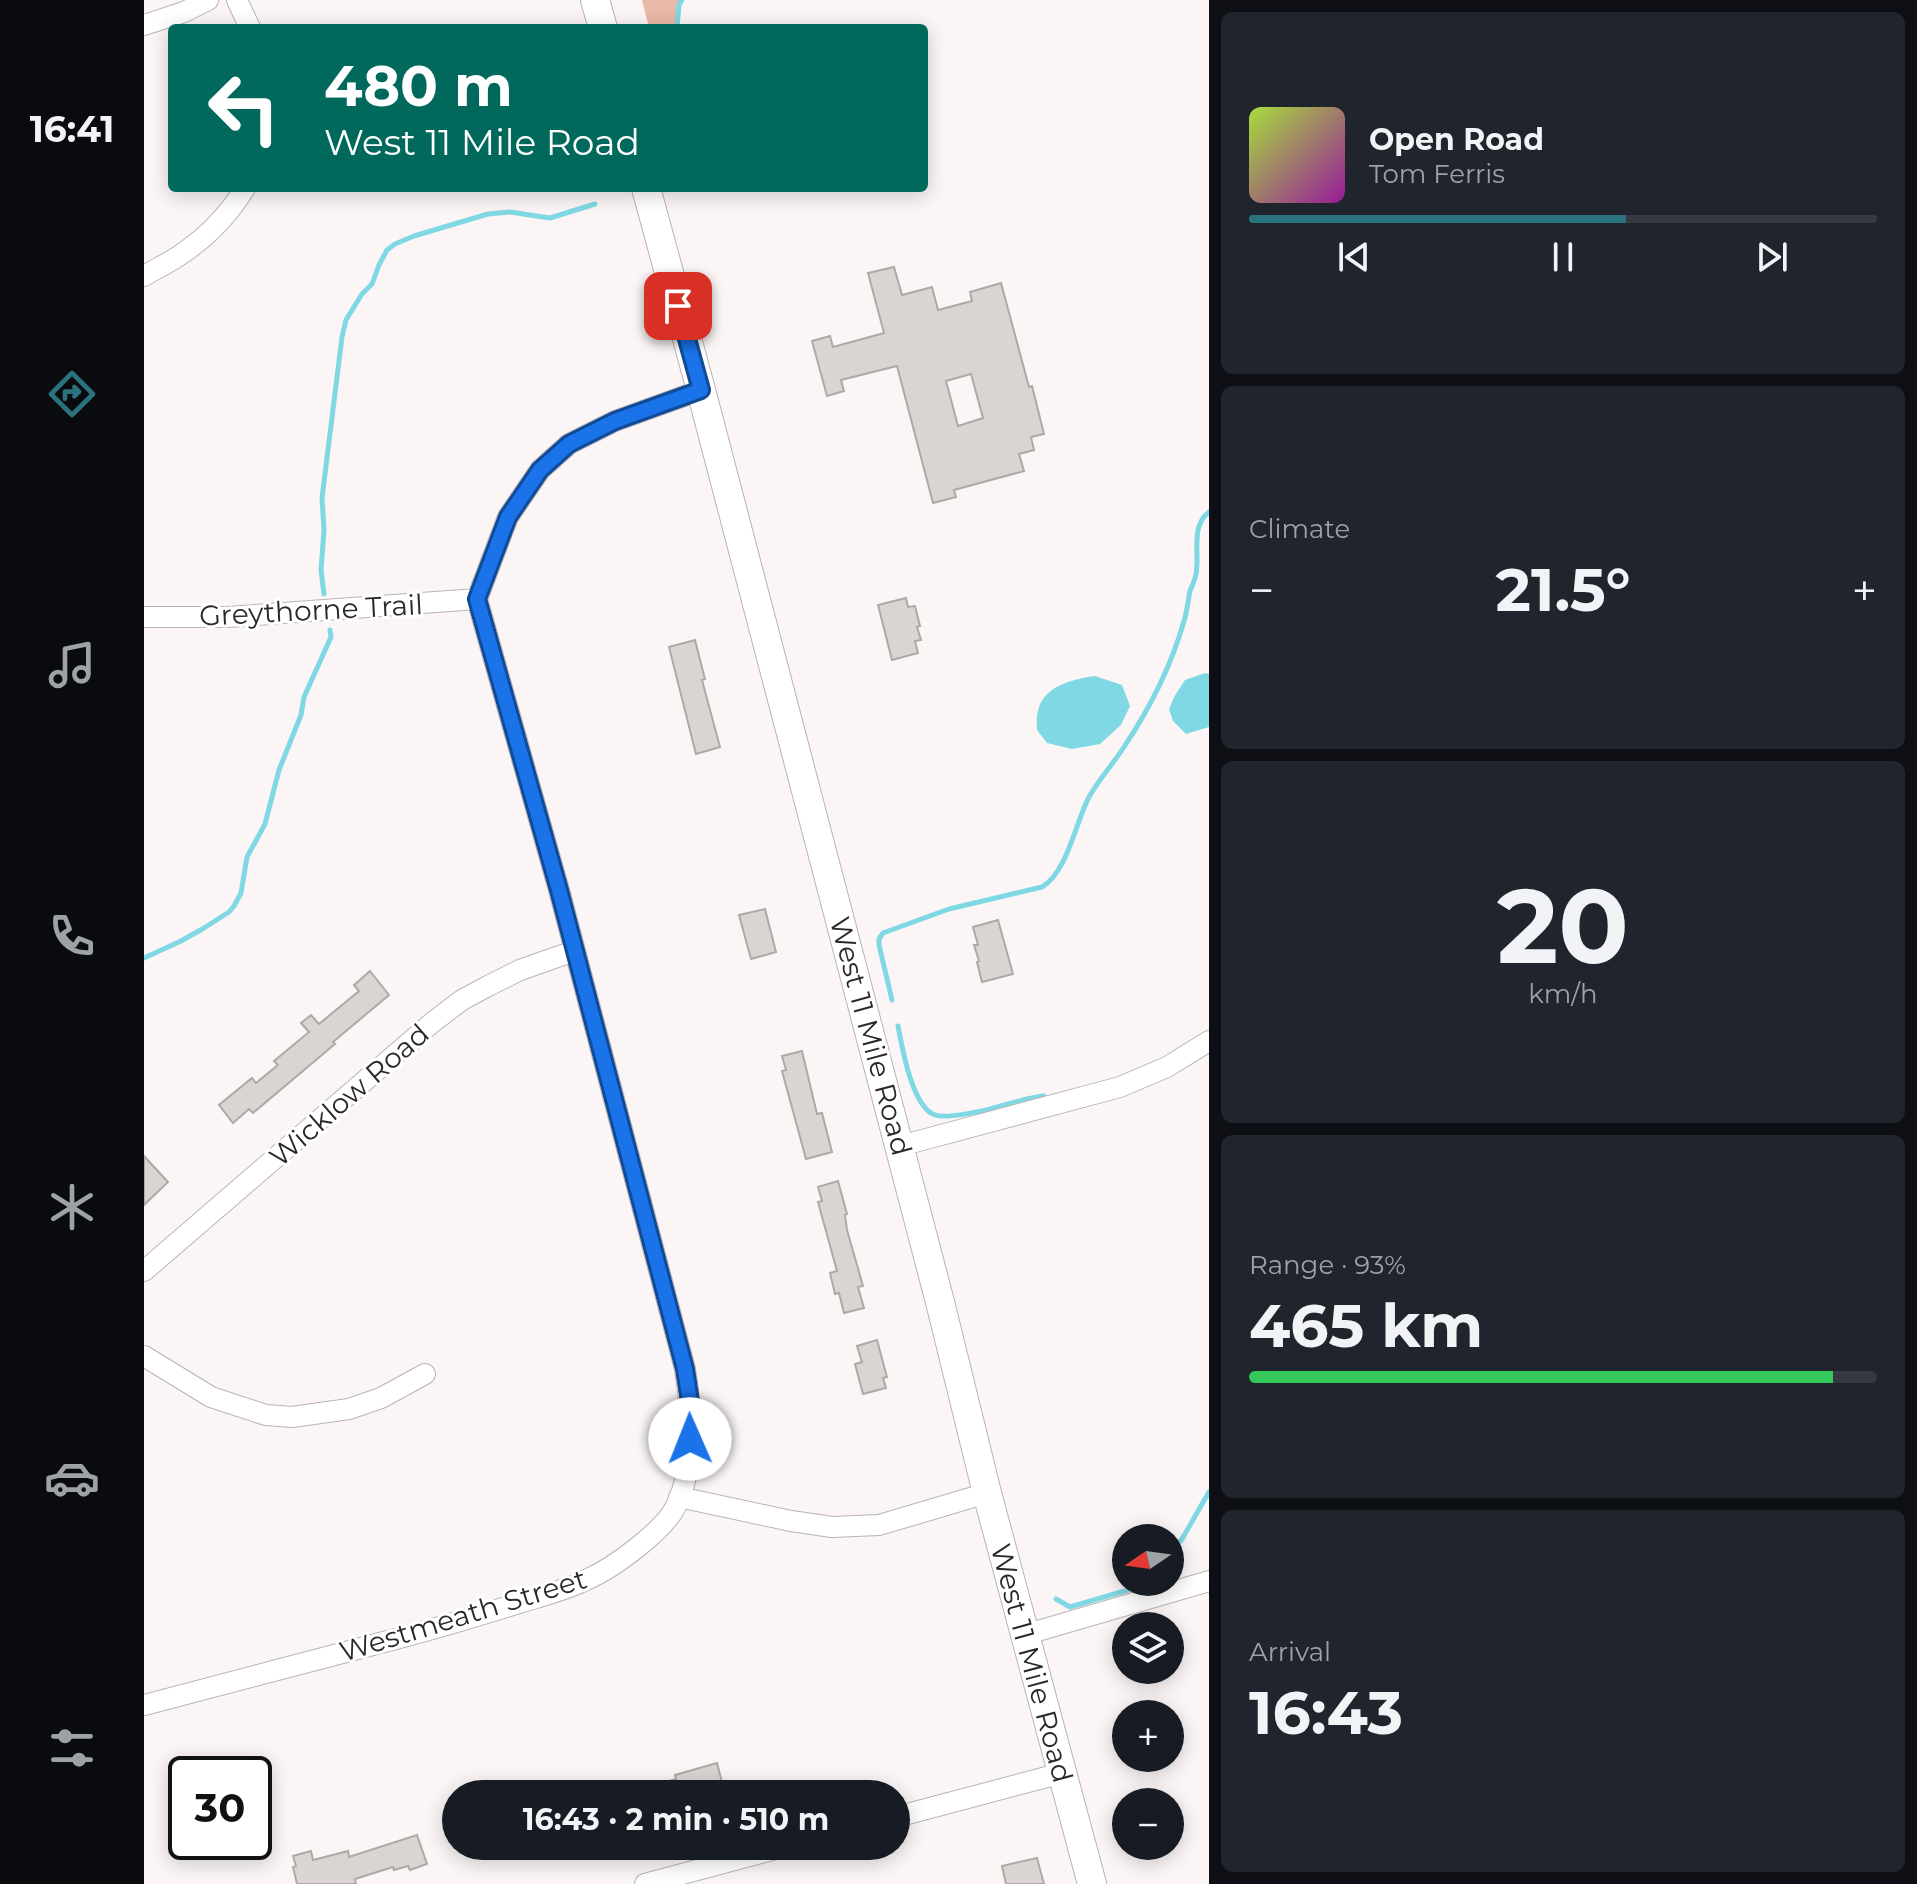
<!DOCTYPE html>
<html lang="en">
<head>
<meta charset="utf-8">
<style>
	body { margin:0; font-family:Montserrat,sans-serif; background:#20242c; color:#f1f3f6; height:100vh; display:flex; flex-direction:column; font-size:30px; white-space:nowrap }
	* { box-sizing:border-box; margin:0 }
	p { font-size:26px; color:#9ea1a6 }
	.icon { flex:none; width:44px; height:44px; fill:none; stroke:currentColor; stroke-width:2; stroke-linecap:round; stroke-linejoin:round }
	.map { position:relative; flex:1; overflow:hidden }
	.sheet { display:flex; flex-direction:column; gap:12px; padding:12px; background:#0d0f14; width:708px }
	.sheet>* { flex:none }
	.hud { position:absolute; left:24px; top:24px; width:760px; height:168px; border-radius:8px; box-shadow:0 4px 20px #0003; background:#00695c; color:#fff; overflow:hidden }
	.needle { width:52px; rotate:257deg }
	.buttons { position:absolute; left:968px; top:1524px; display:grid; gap:16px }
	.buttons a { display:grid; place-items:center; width:72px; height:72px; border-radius:50%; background:#171b24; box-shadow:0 4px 20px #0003; font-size:40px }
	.speed { position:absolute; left:24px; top:1756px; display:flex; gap:16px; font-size:40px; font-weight:700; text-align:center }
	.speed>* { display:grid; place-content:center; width:104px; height:104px; border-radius:50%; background:#171b24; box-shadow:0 4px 20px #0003; line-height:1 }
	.speed .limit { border:4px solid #111; border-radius:12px; background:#fff; color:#111 }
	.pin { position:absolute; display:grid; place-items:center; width:68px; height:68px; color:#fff; margin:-34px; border-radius:16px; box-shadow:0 4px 12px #0006 }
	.me { position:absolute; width:88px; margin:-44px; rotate:359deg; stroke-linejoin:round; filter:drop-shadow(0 0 6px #0008) }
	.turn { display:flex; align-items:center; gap:28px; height:168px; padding:0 24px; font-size:36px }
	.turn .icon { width:104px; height:104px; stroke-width:2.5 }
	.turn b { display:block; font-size:56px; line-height:68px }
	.big { font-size:60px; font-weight:700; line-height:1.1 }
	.sheet .widget { flex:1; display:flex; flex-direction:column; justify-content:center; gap:12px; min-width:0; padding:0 28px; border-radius:12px; background:#20242c }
	.sheet .dial { align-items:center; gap:0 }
	.dial b { font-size:104px; line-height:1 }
	.song { display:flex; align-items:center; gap:24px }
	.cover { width:96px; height:96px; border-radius:12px; background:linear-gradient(135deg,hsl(80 70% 55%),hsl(300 70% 35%)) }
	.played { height:8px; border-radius:4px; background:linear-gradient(90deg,#2a727c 60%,#363941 60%) }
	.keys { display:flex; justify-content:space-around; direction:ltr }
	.heat { display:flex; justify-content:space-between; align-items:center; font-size:44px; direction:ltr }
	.charge { height:12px; border-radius:6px; background:linear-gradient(90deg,#34c759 93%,#363941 0) }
	.trip { position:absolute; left:298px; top:1780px; width:468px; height:80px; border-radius:40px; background:#171b24; box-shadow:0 4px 20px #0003; font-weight:700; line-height:80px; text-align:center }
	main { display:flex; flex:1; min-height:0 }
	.tabs { display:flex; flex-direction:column; width:144px; justify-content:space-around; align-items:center; background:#090b0e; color:#9ea1a6 }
	.tabs .icon { width:56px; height:56px }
	.tabs .active { color:#2a727c }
	.tabs b { font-size:36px; color:#f1f3f6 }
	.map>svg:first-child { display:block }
	.green { fill:#eab8a8 }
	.water { fill:#80d8e4 }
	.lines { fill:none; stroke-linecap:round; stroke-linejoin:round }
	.stream { stroke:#80d8e4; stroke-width:5 }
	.building { fill:#dad5d3; stroke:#aea9a8; stroke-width:2; fill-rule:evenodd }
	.street-casing { stroke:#b9b4b3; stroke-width:22 }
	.secondary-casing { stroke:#b9b4b3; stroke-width:30 }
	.street { stroke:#fff; stroke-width:20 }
	.secondary { stroke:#fff; stroke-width:28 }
	.route-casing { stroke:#114b97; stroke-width:20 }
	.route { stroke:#1a73e8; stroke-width:14 }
	.labels { text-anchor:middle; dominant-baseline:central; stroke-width:6; stroke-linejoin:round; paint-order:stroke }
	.street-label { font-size:28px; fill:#2a2828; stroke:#fff }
</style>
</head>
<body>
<main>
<nav class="tabs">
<b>16:41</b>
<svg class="icon active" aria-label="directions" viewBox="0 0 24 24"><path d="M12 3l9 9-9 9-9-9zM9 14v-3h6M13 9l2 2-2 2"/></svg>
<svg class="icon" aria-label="music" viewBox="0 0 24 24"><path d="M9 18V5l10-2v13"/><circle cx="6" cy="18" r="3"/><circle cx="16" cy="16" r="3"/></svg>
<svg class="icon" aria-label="phone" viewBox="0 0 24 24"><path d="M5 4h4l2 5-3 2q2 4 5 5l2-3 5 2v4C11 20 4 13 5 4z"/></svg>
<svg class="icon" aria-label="climate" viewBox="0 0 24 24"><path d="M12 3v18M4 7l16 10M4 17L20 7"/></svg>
<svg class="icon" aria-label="car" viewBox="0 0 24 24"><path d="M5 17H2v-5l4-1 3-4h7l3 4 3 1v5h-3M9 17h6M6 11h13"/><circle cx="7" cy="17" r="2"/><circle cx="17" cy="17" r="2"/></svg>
<svg class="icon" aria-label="filters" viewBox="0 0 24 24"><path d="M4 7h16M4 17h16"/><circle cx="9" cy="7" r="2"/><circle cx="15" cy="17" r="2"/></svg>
</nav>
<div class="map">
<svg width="1065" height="1884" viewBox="0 0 1065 1884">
	<rect width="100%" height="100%" fill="#fbf6f5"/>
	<path class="green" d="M498 0H536L535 28H505Z"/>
	<path class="water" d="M1061 673 1065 674V727L1042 734 1029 721 1025 709 1030 697 1041 680Z
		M951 676 978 685 986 706 977 725 956 744 928 749 903 743 893 730C893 724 892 716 894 711 899 686 929 679 951 676Z"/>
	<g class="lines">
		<path class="stream" d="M533 28 535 5 538 0
			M180 594 177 570 180 530 178 498 198 337 202 320 218 294 228 284 235 265 243 250 251 244 270 236 344 214 366 212 406 218 451 204
			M0 958 37 941 60 928 85 912 90 906 97 893 103 857 121 824 135 770 157 715 160 697 187 637 186 630
			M748 1000 735 945V939L739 933 805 909 898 887C923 873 932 821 945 797 955 779 969 764 980 747 1006 708 1027 667 1040 621 1043 612 1044 601 1046 591 1048 586 1051 580 1052 574 1056 554 1046 526 1065 512
			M754 1026C758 1047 768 1107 791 1115 803 1119 833 1112 846 1109 864 1104 882 1098 900 1096
			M1026 1553 1038 1539 1065 1492
			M912 1599 926 1607 984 1590 1005 1582"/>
	</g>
	<path class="building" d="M750 267 758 295 788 287 794 310 828 301 826 292 857 283 885 387 888 386 900 434 887 437 890 450 875 454 880 471 810 490 812 497 789 503 753 366 697 380 700 391 683 396 668 341 686 336 689 347 740 333 724 273ZM827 374 839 418 814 426 802 381Z
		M762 598 764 607 771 606 776 626 773 627 777 640 771 641 774 653 748 660 734 605Z
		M551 640 561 679 558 680 576 747 552 754 525 647Z
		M621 909 632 952 607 959 595 915Z
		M854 920 869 974 838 982 833 962 835 961 830 945H834L829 927Z
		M226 971 245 995 189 1042 191 1044 109 1113 105 1109 89 1123 75 1105 108 1078 112 1083 134 1065 130 1061 165 1032 157 1023 167 1015 175 1024 215 991 210 985Z
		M658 1051 673 1114 678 1113 688 1152 662 1159 638 1071 642 1070 638 1056Z
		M0 1156 24 1182 0 1205Z
		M694 1181 703 1214 701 1215 703 1230 719 1286 714 1287 720 1308 700 1313 695 1293 691 1294 686 1273 693 1271 674 1202 678 1201 674 1187Z
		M733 1340 743 1377 739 1378 742 1388 719 1394 711 1364 718 1362 713 1346Z
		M573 1763 579 1786 551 1794H493V1790L532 1779 531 1775Z
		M273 1835 283 1864 266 1870 264 1866 250 1870 249 1867 211 1879 212 1884H153L149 1867 152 1866 149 1856 167 1851 169 1860 204 1851 205 1857Z
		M893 1858 900 1884H862L858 1866Z"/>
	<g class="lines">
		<defs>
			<path id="street" d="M93 0 106 28
				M0 25 40 12 64 0
				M0 276C13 268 27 262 39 253 64 236 85 214 101 188
				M0 617H84L333 599
				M756 1146 976 1087 1023 1067 1065 1041
				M0 1271 289 1022 318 1000 344 986 376 970 430 951
				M0 1356 67 1397 122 1415 148 1417 205 1409 237 1398 281 1374
				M535 1497 647 1521 688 1527 735 1525 843 1493
				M880 1635 1065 1581
				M0 1705C86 1682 173 1660 259 1637 298 1627 337 1615 375 1603 398 1596 423 1590 444 1579 469 1568 520 1531 532 1506 552 1463 548 1414 541 1369L415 890 333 599 364 517 396 470 425 444 471 421 557 390
				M752 1817 918 1773
				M501 1884 643 1846"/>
			<path id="secondary" d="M451 0 459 28
				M502 188 557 390 796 1302 843 1493 948 1884"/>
		</defs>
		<use href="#street" class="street-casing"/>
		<use href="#secondary" class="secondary-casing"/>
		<use href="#street" class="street"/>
		<use href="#secondary" class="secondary"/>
	</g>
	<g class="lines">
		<defs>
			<path id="route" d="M534 306 557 390 471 421 425 444 396 470 364 517 333 599 415 890 541 1369 547 1408 546 1439"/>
		</defs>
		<use href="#route" class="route-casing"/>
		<use href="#route" class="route"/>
	</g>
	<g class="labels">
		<g class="street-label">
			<text transform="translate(167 610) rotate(-3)">Greythorne Trail</text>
			<text transform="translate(727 1036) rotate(75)">West 11 Mile Road</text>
			<text transform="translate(205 1095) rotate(-41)">Wicklow Road</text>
			<text transform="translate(319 1615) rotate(-17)">Westmeath Street</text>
			<text transform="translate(888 1663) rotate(75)">West 11 Mile Road</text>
		</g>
	</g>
</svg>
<div class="buttons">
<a><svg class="needle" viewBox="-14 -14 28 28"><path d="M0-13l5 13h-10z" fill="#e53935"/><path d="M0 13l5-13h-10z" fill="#9ea1a6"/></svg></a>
<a><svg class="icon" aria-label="layers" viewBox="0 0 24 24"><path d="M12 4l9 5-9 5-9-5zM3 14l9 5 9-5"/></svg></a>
<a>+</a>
<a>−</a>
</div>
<div class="speed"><div class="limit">30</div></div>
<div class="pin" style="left:534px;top:306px;background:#d93025"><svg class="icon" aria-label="arrive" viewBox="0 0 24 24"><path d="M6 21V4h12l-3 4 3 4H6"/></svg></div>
<svg class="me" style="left:546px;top:1439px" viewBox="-20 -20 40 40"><circle r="19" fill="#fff"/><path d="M0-13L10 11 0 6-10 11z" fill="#1a73e8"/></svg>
<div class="trip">16:43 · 2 min · 510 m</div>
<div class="hud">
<div class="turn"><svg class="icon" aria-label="left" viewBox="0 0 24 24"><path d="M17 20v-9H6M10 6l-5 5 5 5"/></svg><div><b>480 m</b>West 11 Mile Road</div></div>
</div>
</div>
<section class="sheet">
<div class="widget">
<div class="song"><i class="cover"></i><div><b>Open Road</b><p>Tom Ferris</p></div></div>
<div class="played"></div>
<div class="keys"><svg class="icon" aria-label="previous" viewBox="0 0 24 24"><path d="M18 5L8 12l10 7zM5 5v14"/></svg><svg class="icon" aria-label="pause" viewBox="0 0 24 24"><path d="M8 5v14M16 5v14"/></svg><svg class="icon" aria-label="next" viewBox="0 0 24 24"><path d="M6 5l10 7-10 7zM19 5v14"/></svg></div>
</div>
<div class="widget"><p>Climate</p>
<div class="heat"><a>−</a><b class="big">21.5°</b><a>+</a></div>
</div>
<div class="widget dial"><b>20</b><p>km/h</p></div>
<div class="widget"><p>Range · 93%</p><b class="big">465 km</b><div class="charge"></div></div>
<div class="widget"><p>Arrival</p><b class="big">16:43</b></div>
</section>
</main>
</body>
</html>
